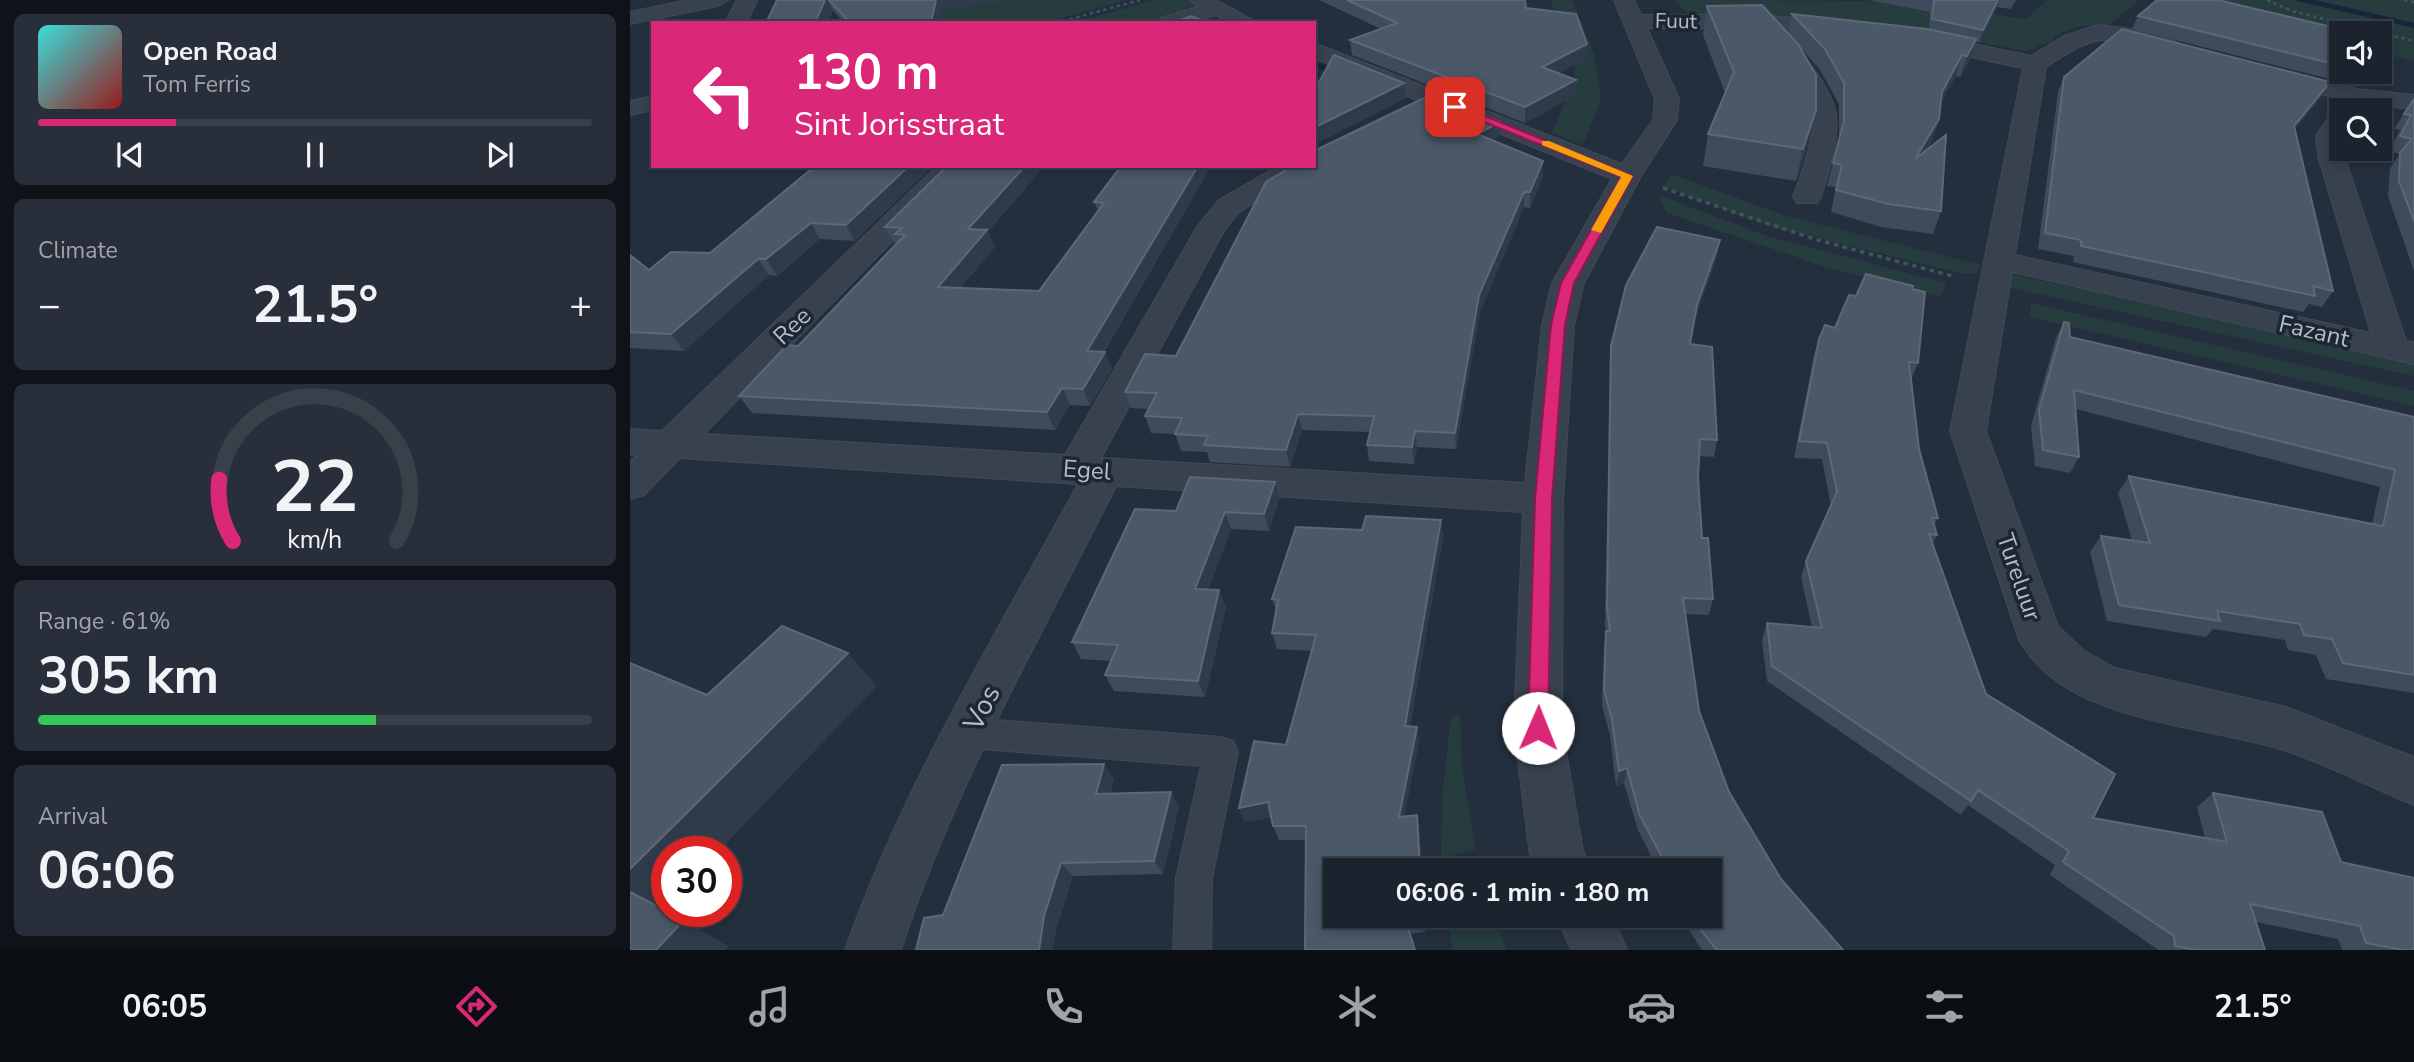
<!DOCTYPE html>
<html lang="en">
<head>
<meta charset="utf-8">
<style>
	body { margin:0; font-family:"Nunito Sans",sans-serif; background:#282f3a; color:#f1f3f6; height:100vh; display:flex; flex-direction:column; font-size:26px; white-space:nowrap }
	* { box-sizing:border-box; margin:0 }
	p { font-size:23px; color:#a0a4aa }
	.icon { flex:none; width:38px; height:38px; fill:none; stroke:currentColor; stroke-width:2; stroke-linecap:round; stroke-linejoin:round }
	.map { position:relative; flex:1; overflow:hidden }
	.side { display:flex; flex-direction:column; gap:14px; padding:14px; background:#0f1319; width:630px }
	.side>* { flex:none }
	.hud { position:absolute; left:21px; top:21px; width:665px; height:147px; border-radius:0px; box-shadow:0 4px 10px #0003,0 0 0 2px #39404a; background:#db2777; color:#fff; overflow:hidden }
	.buttons { position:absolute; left:1699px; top:21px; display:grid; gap:14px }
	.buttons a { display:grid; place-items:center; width:63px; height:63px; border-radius:0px; background:#1b232e; box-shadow:0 4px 10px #0003,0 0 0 2px #39404a; font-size:35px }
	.speed { position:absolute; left:21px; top:836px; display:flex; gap:14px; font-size:35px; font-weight:700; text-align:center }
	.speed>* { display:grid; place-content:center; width:91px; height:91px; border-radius:50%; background:#1b232e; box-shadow:0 4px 10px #0003,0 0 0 2px #39404a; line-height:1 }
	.speed .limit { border:10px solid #d22; background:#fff; color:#111 }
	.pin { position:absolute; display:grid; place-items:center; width:60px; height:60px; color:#fff; margin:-30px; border-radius:14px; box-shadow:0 4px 10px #0006 }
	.me { position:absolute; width:77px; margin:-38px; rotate:1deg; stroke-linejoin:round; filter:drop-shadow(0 0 5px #0008) }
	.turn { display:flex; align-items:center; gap:24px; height:147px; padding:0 28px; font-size:32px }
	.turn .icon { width:91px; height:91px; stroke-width:2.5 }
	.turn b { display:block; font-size:49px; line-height:60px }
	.big { font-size:52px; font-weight:700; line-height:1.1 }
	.side .tile { flex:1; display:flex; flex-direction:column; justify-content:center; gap:10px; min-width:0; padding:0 24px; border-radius:10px; background:#282f3a }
	.side .dial { align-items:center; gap:0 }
	.dial svg { height:182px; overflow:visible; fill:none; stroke:#39404a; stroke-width:7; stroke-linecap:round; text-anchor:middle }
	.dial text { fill:#f1f3f6; stroke:none }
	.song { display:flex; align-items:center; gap:21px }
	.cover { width:84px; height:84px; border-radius:10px; background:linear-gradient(135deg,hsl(180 70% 55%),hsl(0 70% 35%)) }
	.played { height:7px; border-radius:4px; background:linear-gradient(90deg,#db2777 25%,#39404a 25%) }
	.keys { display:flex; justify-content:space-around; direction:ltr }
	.heat { display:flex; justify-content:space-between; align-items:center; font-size:38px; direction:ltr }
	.charge { height:10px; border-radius:5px; background:linear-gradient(90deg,#34c759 61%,#39404a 0) }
	.trip { position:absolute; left:693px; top:858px; width:399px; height:70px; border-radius:0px; background:#1b232e; box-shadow:0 4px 10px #0003,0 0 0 2px #39404a; font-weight:700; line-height:70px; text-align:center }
	.tab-bar { display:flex; height:112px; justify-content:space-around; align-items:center; background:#0b0e12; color:#a0a4aa }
	.tab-bar .icon { width:49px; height:49px }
	.tab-bar .on { color:#db2777 }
	.tab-bar b { font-size:32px; color:#f1f3f6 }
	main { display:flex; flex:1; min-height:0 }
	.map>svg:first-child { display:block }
	.green { fill:#263c3f }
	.water { fill:#17263c }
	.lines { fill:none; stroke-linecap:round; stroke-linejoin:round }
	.stream { fill:#17263c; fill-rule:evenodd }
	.lane-casing { stroke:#414a57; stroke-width:2 }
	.street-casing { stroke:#414a57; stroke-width:2 }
	.path-far1 { stroke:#3f5557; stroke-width:2.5; stroke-dasharray:3.5 3.5; stroke-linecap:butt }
	.path { stroke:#3f5557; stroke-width:3.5; stroke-dasharray:4.5 4.5; stroke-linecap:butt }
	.lane { fill:#38414e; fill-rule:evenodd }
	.street { fill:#38414e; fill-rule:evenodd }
	.wall { fill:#3f4b5c }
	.shaded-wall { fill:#2f3b4b }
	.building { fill:#4b5868; stroke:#5c6777; stroke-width:2 }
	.route { fill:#db2777; stroke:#8e194d; stroke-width:2 }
	.slow { fill:#f59e0b }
	.labels { text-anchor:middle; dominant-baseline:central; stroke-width:7; stroke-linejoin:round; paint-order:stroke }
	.far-street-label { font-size:21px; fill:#b4bcc9; stroke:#1d2633 }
	.street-label { font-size:24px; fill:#b4bcc9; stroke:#1d2633 }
	.near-street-label { font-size:28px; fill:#b4bcc9; stroke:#1d2633 }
</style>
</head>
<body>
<main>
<section class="side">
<div class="tile">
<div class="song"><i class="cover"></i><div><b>Open Road</b><p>Tom Ferris</p></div></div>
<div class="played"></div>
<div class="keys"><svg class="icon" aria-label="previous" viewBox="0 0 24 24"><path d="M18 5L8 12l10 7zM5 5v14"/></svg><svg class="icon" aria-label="pause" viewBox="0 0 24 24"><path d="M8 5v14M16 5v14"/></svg><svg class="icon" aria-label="next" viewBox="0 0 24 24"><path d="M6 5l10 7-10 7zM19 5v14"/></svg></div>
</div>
<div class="tile"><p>Climate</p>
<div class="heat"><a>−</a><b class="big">21.5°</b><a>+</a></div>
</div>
<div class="tile dial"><svg viewBox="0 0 100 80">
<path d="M14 69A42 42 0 1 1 86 69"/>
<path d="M14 69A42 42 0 0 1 8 42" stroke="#db2777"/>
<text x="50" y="56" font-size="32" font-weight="700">22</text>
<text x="50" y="72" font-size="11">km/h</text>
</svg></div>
<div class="tile"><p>Range · 61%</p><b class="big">305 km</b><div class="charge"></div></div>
<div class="tile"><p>Arrival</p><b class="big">06:06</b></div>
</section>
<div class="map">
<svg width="1784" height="950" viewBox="0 0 1784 950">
	<rect width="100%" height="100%" fill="#242f3e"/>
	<path class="green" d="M250 0H497L414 23H241Z
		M524 0H558L571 8 522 23H443Z
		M920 0H942L964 54 971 99 953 145 922 133 945 78 942 49Z
		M1043 0 1281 1 1391 19 1399 17 1417 0H1509L1478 26H1452L1426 35 1423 41 1396 51 1280 31 1061 16Z
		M1531 0H1784V61L1750 53V33H1712Z
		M1041 174 1156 216 1351 265 1347 273 1334 274 1139 226 1034 187Z
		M1028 195 1140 237 1316 283 1311 297 1196 267 1037 213Z
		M1380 274 1784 360V376L1377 287Z
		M1401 303 1784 391V406L1400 317Z
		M830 714 832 768 846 849 811 859 812 798 821 716Z
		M817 915H865L876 950H823Z"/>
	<path class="water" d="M1663 0H1685L1784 23V28Z"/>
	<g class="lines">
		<path class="stream" d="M684 62 703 68 704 70 700 73 684 67Z"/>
		<defs>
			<path id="lane" d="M338 718 591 737 603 741 608 752 582 878 581 950H543L546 878 571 766 338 748 326 744 322 733 326 722Z"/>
			<path id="street" d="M58 0H98L88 6 0 24V12Z
				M107 0H127L116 23H95Z
				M560 0H586L628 23H601L586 15 562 23H529L531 18 569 7Z
				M984 0H1004L1011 15C1041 15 1213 12 1225 29L1214 35 1160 29 1017 28 1049 99 1047 120 1011 176 954 283 944 325 933 499 932 728 953 851 961 870H907L900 855 884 728 893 512 486 486C412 634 321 793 271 950H215C272 787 365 636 448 484L50 458 14 495 0 499V462L7 455H0V429L32 431 307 166H336L74 434 435 455 567 227 589 200 648 166H681L677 172 609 212 595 229 471 458 895 483 912 325 922 283 982 179 684 58V43L992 164 1023 120 1025 99Z
				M1468 25 1495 28 1545 40 1548 45 1537 52C1476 37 1470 30 1416 67L1385 255 1741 333 1689 159 1686 136 1711 99 1638 80 1634 75 1638 70 1646 68 1727 89 1784 95V109L1733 104 1728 110H1712V149L1776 341 1784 342V364L1382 272 1356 431 1428 626 1453 650 1485 668 1656 707 1784 757V805C1739 787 1696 763 1650 749 1569 724 1430 722 1388 637L1320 431 1393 68 1283 45 1280 40 1291 33 1401 56 1434 36Z
				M1152 38 1160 40C1215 105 1216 117 1191 197L1187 203H1167L1163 197C1176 160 1195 120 1171 84 1162 70 1150 58 1141 45Z
				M23 96V110L0 115V101Z
				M926 915H982L997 950H941Z"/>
		</defs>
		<use href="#lane" class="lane-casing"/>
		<use href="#street" class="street-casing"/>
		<path class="path-far1" d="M1637 0 1662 11 1784 41
			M1774 0 1784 2
			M426 23 510 0"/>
		<path class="path" d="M1033 188 1184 239 1326 277"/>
		<use href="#lane" class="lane"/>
		<use href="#street" class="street"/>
	</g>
	<path class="wall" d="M147 0H383L312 8 310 23H214L203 10 198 23H136Z
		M689 0H895L896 8 957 44 956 59 929 73 946 95 895 123 722 55 720 40 751 29Z
		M1239 0H1386L1381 9 1367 7 1349 42H1346L1340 60 1330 77 1326 76 1311 102 1309 119 1302 141 1297 150 1311 211 1303 234 1251 227 1201 212 1206 187 1197 186 1209 141V104L1190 70 1170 47 1179 141 1166 181 1073 166 1078 134 1095 93 1073 35 1077 6 1158 33 1162 14 1299 30 1300 12Z
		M1508 16 1712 33V72L1704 80 1502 29Z
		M1434 77 1700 82 1691 97 1665 129 1703 291 1692 307 1679 304 1673 312 1443 262 1444 256 1408 249 1428 92Z
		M1784 98V271L1758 196 1760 168 1770 154 1759 151 1770 130 1764 129Z
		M870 136 862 140 913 176 900 208 894 207 850 312 826 449 787 447 784 464 739 461 737 445 740 432 672 430 660 467 580 462 577 452 551 451 545 434 521 433 515 416 519 409 501 408 495 392 546 356 663 166Z
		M185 166 225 241 190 239 147 276 139 275 54 351 0 348V255L19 270 80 253Z
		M491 166H581L474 352 482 369 460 406 440 405 425 430 122 413 109 396 168 346 266 243H264L255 227 358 232 365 247 330 288 409 291 468 211 464 202Z
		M1090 240 1087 256 1064 322 1060 344 1087 440 1084 457 1069 456 1068 477 1072 538 1083 599 1079 615 1055 614 1069 711 1099 792 1151 879 1213 950H1072L1049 915H1080V870H1028L1008 830 994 783 986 786 980 735 972 706 974 647 976 631 975 624 980 362 981 346Z
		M1282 289 1288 363 1281 380 1289 449 1308 518 1304 526 1307 535 1303 543 1356 694 1463 818 1575 838 1567 807 1583 793 1711 862 1784 950H1712L1708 939 1626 922 1635 950H1527V949L1420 875 1425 865 1338 805 1331 815 1137 681 1132 640 1137 623 1182 627 1171 577 1176 561 1201 506 1192 459 1164 458 1184 355 1189 339 1205 328 1226 296Z
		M1434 322 1440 337 1784 417V693L1696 679 1686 655 1658 650 1655 640 1583 629 1576 637 1477 621 1460 552 1471 536 1502 540 1488 493 1499 476 1742 524 1750 487 1446 409 1449 457 1440 473 1405 466 1401 426 1426 338Z
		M649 499 639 531 601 529 578 590 596 607 575 697 484 691 475 675 481 661 451 659 442 642 546 511Z
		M736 516 811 520 813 537 780 726 787 727 789 742 774 817 787 815 789 829 792 870H705V915H794L795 932 780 934 785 950H675L676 840H649L643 826 641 817 615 822 609 808 624 741 656 745 681 651 647 649 642 633 646 610 642 599 666 527 732 530Z
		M484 779 480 794 541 792 549 807 533 874 443 876 426 929 423 950H286L313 915Z"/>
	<path class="shaded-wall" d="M195 0H198L203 10 198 23H185Z
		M306 0H383L312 8 310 23H301Z
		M1368 0H1369L1367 7 1349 42 1353 30Z
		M1346 39 1340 60 1330 77 1337 56Z
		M957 44 956 59 912 82V67Z
		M1332 55 1326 76 1305 113 1312 92Z
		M946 80V95L895 123V107Z
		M1700 82 1691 97 1655 141 1664 126Z
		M774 83 776 98 684 145V128Z
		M1186 110 1179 141 1166 181 1173 149Z
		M1309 119 1302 141 1278 182 1285 159Z
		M870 122V136L847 149V134Z
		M913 161V176L900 208V192Z
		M279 166H303L225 241 216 225Z
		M395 166H415L358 232 365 247 317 304 308 287 338 229Z
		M568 166H581L464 368 457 351Z
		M894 192V207L850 312 826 449 825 433 849 295Z
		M181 223 190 239 147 276 136 259Z
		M1090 240 1087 256 1064 322 1067 305Z
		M128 259 139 275 54 351 41 334Z
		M475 352 482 369 460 406 453 389Z
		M432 388 440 405 425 430 417 412Z
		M668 414 672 430 660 467 656 450Z
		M785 431 787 447 784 464 782 447Z
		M645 482 649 499 639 531 634 514Z
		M595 512 601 529 572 606 565 589Z
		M811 520 813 537 777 741 775 726Z
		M589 590 596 607 575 697 568 681Z
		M218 653 247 686 88 852H37V906L31 911 0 893V869Z
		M787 727 789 742 771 832 769 817Z
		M474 764 484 779 476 809 466 794Z
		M997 768 994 783 986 786 989 771Z
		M541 792 549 807 533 874 524 861Z
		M638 802 643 817 615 822 609 808Z
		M787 815 789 829 792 870H790Z
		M431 863 443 876 426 929 423 950H409L414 916Z
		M792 915H794L795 932 793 920Z
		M54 920 98 946 95 950H26Z"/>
	<path class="building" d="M147 0H195L185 23H136Z
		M199 0H306L301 23H220Z
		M717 0H895L896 8 946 14 957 44 912 67 946 80 895 107 720 40 767 23Z
		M1304 0H1368L1353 30 1302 19Z
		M1527 0H1588L1727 33H1712V66L1508 16Z
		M1132 5 1168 44 1186 75V110L1173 149 1078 134 1104 72 1077 6Z
		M1162 14 1297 29 1346 39 1337 56 1332 55 1312 92 1309 119 1285 159 1316 135 1311 211 1258 204 1206 190 1212 165 1203 163 1214 121V83L1195 49Z
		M561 16 579 23H543Z
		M1492 29 1700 82 1664 126 1703 291 1683 286 1685 296 1451 246V240L1415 233 1434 77Z
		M704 55 774 83 684 128V91Z
		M802 94 870 122 847 134 913 161 900 192H894L849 295 825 433 785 431 782 447 737 445 744 416 668 414 656 450 574 445 578 436 545 434 552 418 515 416 527 393 495 392 515 354 546 356 636 182 663 166H684V151Z
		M1784 99V221L1769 181 1770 153 1782 139 1770 136 1781 115 1774 114Z
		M185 166H279L216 225 181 223 136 259H128L41 334 0 332V255L19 270 41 252 80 253Z
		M317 166H395L338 229 357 230 308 287 409 291 474 203 464 202 491 166H568L457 351 475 352 453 389 432 388 417 412 109 396 157 345 168 346 275 235 265 234 272 228 255 227Z
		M1027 227 1090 240 1067 305 1060 344 1082 347 1087 440 1070 439 1068 477 1072 538H1078L1083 599 1053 598 1069 711 1099 792 1151 879 1213 950H1087L1073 933 1062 915H1080V870H1039L1010 816 997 768 989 771 982 719 974 691 976 631H980L977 608 981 346 996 285Z
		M1236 274 1283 286 1282 289 1295 292 1288 363 1279 362 1289 449 1308 518H1302L1307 535 1299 534 1356 694 1485 774 1463 818 1597 842 1583 793 1692 812 1711 862 1784 878V950H1773L1736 943 1730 926 1620 904 1635 950H1567L1545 946 1544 936 1433 862 1439 851 1348 790 1341 801 1142 666 1137 623 1192 628 1176 561 1207 492 1197 443 1169 441 1189 339 1195 325 1205 328 1219 295 1226 296Z
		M1434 322 1439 323 1440 337 1784 417V675L1713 663 1702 639 1674 635 1670 624 1587 611 1590 621 1489 605 1471 536 1520 543 1499 476 1753 526 1765 470 1444 390 1449 457 1413 450 1409 410Z
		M560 477 645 482 634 514 595 512 565 589 589 590 568 681 475 675 488 645 442 642 505 509 546 511Z
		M736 516 811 520 775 726 787 727 769 817 787 815 790 870H705V915H792L793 920 776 922 785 950H675L676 826H643L638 802 609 808 624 741 656 745 686 635 642 633 648 600 642 599 666 527 732 530Z
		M152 626 218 653 0 869V663L77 695Z
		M474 764 466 794 541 792 524 861 431 863 414 916 409 950H286L294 918 313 915 372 765Z
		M0 892 54 920 26 950H0Z"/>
	<path class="route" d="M825 104 1003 176 944 283 935 325 922 499 918 728 915 735 908 737 901 735 898 728 905 499 921 325 931 283 991 177 822 109Z"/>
	<path class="slow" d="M912 141H919L1003 176 971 233 961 230 991 177 912 145Z"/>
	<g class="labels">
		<g class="far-street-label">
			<text transform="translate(1046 21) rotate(1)">Fuut</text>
		</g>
		<g class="street-label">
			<text transform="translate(162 326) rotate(-44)">Ree</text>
			<text transform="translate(1684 331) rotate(13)">Fazant</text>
			<text transform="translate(457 470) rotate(4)">Egel</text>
			<text transform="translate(1389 577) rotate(71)">Tureluur</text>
		</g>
		<g class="near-street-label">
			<text transform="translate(352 708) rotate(-63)">Vos</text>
		</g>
	</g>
</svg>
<div class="buttons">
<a><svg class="icon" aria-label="sound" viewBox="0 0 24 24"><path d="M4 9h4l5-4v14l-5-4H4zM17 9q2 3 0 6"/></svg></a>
<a><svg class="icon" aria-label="search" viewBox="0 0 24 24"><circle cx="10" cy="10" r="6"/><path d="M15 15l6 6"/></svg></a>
</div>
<div class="speed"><div class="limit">30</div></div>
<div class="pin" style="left:825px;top:107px;background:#d93025"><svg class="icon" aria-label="arrive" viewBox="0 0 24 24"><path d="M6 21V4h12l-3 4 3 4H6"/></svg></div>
<svg class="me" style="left:908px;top:728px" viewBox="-20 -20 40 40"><circle r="19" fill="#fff"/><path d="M0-13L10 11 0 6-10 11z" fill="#db2777"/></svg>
<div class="trip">06:06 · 1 min · 180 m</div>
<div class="hud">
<div class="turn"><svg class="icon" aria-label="left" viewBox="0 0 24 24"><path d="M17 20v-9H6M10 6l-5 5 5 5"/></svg><div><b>130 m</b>Sint Jorisstraat</div></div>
</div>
</div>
</main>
<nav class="tab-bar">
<b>06:05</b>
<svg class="icon on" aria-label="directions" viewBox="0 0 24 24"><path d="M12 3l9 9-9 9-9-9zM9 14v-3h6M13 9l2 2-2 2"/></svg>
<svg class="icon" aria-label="music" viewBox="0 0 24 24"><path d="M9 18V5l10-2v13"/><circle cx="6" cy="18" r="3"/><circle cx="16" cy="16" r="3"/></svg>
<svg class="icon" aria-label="phone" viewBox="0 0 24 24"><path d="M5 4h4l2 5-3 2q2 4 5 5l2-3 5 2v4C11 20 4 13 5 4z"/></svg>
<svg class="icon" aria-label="climate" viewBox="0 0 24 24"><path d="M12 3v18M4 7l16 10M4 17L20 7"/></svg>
<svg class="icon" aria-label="car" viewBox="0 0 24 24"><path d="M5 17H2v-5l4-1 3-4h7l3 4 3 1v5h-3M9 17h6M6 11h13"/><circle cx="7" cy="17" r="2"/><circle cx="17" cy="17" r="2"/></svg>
<svg class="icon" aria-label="filters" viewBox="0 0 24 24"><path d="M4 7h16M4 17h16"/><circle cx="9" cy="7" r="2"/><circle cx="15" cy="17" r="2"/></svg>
<b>21.5°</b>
</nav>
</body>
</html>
